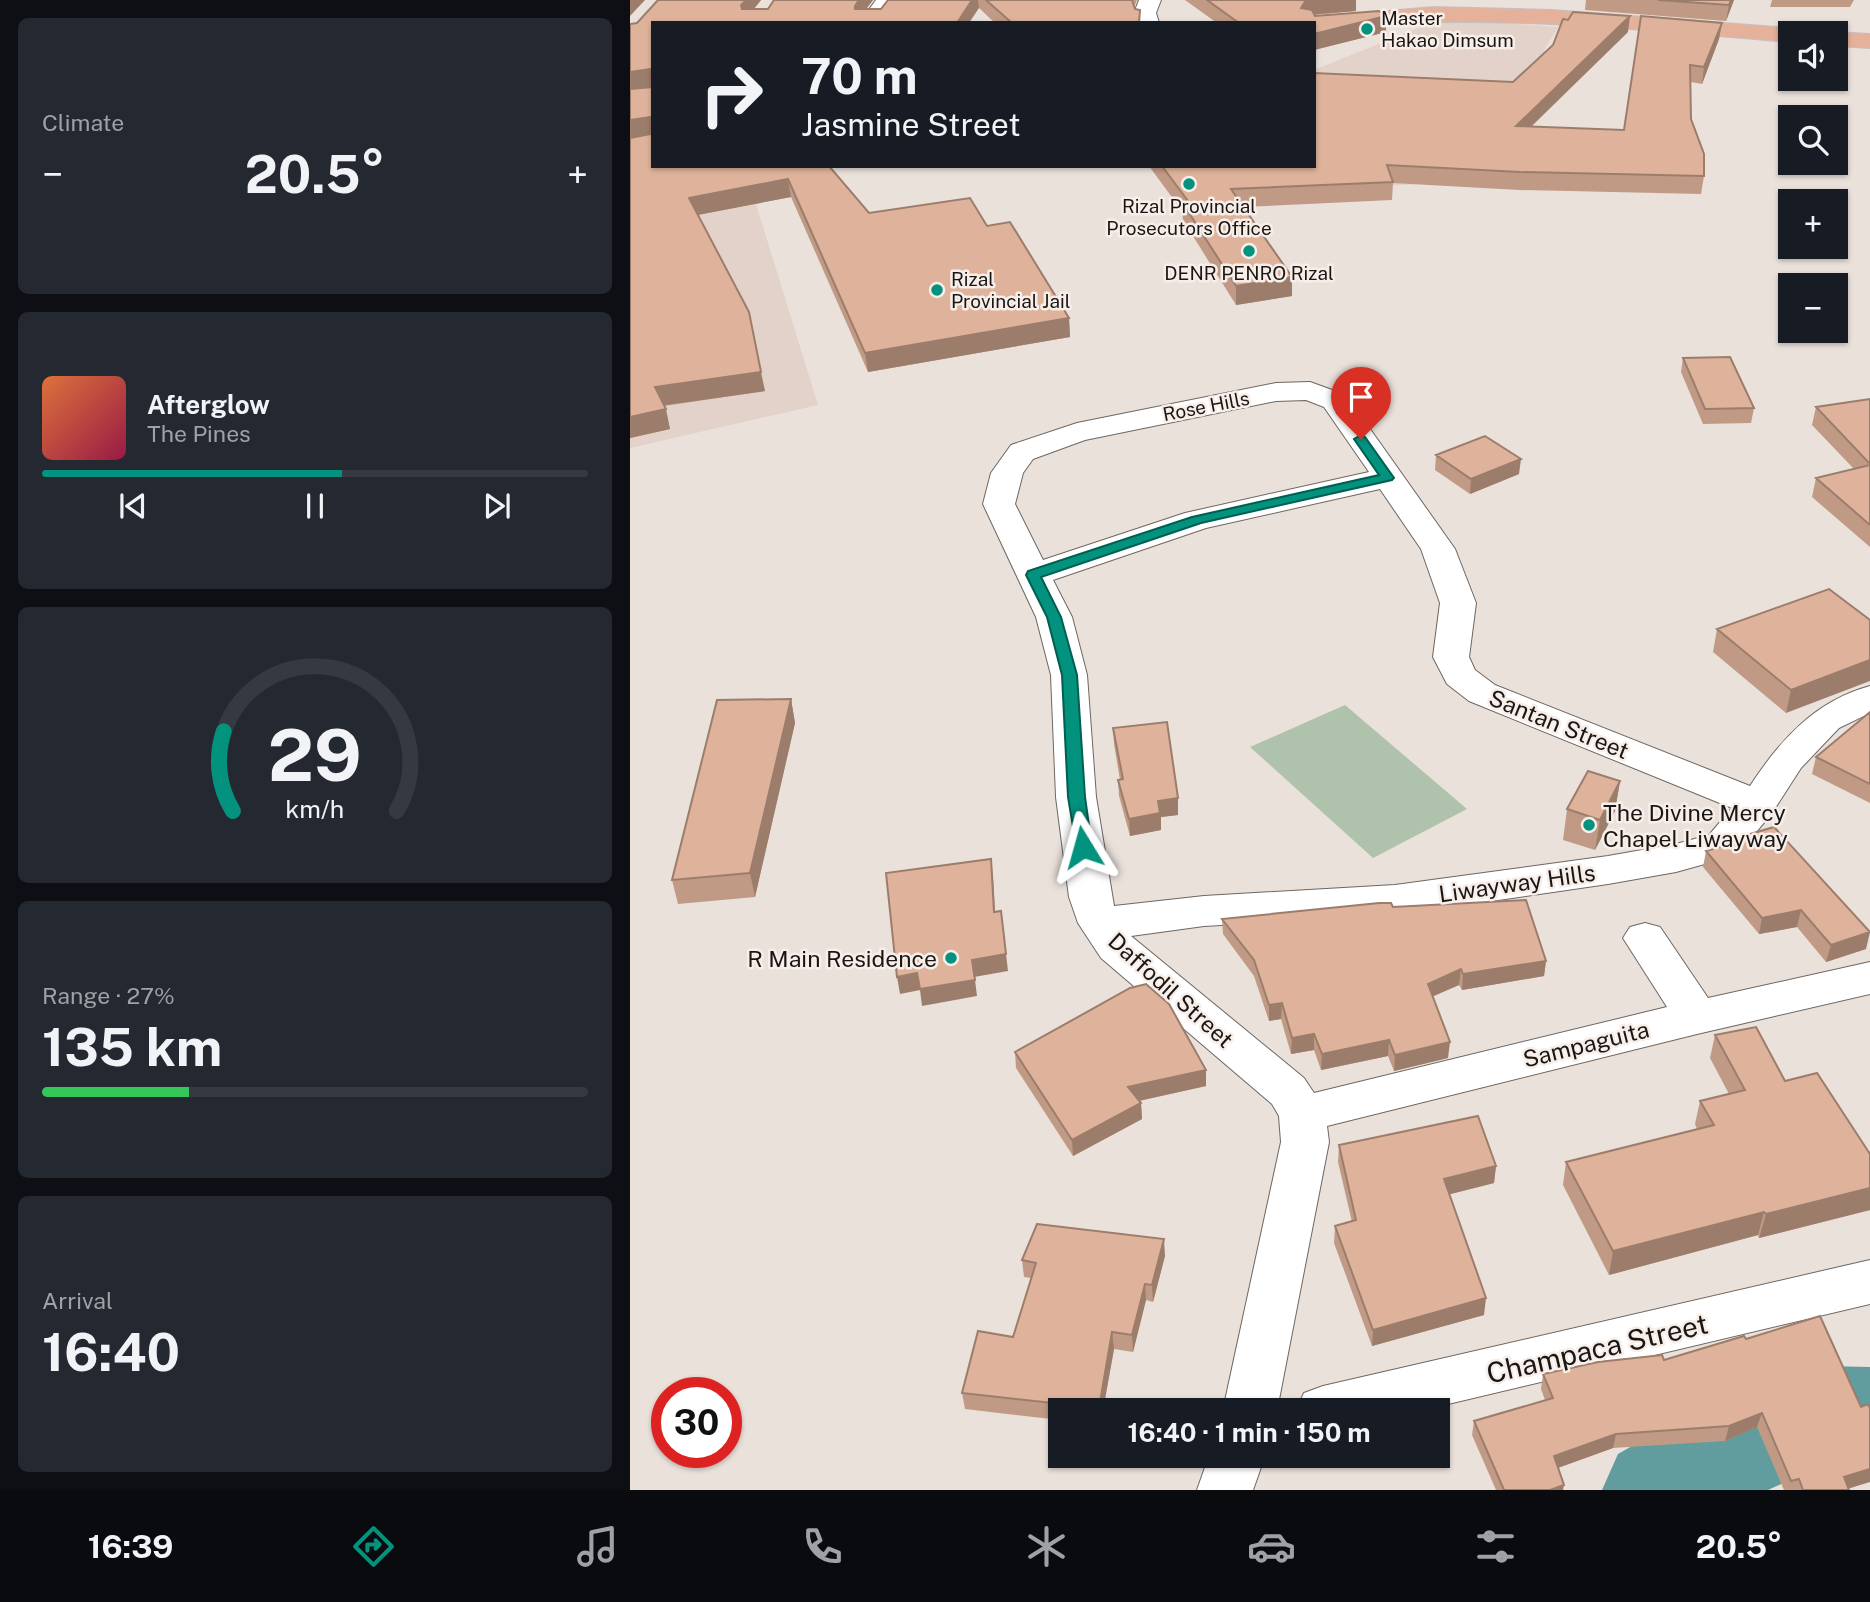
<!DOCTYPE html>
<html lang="en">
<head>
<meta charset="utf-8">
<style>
	body { margin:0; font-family:"Public Sans",sans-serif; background:#242831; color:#f1f3f6; height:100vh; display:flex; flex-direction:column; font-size:26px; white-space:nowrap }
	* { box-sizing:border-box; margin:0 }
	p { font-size:23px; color:#9ea1a6 }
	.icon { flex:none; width:38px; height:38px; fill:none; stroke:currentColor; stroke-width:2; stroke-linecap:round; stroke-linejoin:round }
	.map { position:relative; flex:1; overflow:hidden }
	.side { display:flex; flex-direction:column; gap:18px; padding:18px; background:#0d0f14; width:630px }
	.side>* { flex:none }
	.banner { position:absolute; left:21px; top:21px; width:665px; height:147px; border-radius:0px; box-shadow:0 2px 5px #0004; background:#171b24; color:#f1f3f6; overflow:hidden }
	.buttons { position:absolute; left:1148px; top:21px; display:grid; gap:14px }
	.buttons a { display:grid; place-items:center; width:70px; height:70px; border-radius:0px; background:#171b24; box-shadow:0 2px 5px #0004; font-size:35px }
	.speed { position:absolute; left:21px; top:1377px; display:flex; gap:14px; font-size:35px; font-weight:700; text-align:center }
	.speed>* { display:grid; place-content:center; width:91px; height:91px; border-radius:50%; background:#171b24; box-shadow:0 2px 5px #0004; line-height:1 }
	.speed .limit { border:10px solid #d22; background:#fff; color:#111 }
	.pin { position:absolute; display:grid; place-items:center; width:60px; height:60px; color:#fff; margin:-72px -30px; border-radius:50% 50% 50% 0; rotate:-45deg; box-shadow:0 0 7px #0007 }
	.pin .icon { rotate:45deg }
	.me { position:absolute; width:77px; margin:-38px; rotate:352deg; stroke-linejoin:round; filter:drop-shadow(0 0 5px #0008) }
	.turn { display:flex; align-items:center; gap:24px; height:147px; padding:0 35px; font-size:32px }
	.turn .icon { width:91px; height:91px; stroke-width:2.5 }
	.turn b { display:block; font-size:49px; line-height:60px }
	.big { font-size:52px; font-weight:700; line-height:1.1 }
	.side .tile { flex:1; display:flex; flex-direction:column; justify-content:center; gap:10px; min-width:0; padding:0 24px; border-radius:10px; background:#242831 }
	.side .dial { align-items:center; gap:0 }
	.dial svg { height:182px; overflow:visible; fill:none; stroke:#363941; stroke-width:7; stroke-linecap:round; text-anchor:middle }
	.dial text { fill:#f1f3f6; stroke:none }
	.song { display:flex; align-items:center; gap:21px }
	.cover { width:84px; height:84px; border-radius:10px; background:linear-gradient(135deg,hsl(20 70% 55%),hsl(340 70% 35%)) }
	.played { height:7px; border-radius:4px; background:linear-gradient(90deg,#02927d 55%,#363941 55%) }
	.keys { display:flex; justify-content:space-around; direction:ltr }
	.heat { display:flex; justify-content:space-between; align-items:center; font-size:38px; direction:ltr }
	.charge { height:10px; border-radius:5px; background:linear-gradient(90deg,#34c759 27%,#363941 0) }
	.trip { position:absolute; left:418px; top:1398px; width:402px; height:70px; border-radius:0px; background:#171b24; box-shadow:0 2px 5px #0004; font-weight:700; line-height:70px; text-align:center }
	.menu { display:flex; height:112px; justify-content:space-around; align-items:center; background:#090b0e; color:#9ea1a6 }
	.menu .icon { width:49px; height:49px }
	.menu .selected { color:#02927d }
	.menu b { font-size:32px; color:#f1f3f6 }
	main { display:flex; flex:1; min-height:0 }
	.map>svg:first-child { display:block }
	.built { fill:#e3d2c9 }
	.green { fill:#afc2ab }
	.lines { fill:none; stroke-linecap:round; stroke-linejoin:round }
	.river { fill:#619c9e; fill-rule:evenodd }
	.minor-casing { stroke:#6e6661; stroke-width:2 }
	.major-casing { stroke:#c3c2c2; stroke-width:2 }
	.minor { fill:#fff; fill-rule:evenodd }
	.major { fill:#e6b19a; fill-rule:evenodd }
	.wall { fill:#c09a85 }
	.shaded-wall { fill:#9c7d6c }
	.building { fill:#dfb39b; stroke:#9c7d6c; stroke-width:2 }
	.route { fill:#02927d; stroke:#015f51; stroke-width:2 }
	.poi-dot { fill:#02927d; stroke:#f8eee9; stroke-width:2.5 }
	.labels { text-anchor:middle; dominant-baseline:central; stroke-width:5; stroke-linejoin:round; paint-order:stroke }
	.far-poi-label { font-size:19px; fill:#191614; stroke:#f8eee9; text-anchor:start }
	.far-street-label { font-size:19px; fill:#191614; stroke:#f8eee9 }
	.street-label { font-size:23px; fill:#191614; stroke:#f8eee9 }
	.poi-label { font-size:23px; fill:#191614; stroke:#f8eee9; text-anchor:start }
	.near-street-label { font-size:28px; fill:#191614; stroke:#f8eee9 }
</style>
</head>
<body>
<main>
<section class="side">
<div class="tile"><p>Climate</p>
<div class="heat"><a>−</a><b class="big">20.5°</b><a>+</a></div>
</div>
<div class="tile">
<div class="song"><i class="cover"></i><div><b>Afterglow</b><p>The Pines</p></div></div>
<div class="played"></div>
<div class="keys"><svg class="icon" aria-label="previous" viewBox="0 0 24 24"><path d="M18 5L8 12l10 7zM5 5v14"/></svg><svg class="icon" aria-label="pause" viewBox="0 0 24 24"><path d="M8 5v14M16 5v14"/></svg><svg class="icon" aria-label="next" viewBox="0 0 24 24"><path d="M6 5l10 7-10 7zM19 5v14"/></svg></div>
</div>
<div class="tile dial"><svg viewBox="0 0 100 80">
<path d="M14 69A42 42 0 1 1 86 69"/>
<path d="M14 69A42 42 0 0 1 10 34" stroke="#02927d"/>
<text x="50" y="56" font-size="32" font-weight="700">29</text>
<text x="50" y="72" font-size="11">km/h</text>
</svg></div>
<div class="tile"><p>Range · 27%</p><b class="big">135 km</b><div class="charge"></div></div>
<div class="tile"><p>Arrival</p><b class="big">16:40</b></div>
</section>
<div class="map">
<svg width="1240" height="1490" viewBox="0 0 1240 1490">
	<rect width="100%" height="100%" fill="#eae1db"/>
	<path class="built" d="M863 22 928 27 896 81 892 100 912 178 630 192 684 166V70L800 23Z
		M0 178 43 219 126 204 188 405 0 448Z"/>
	<path class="green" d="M715 705 837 809 743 858 620 747Z"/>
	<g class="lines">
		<path class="river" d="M1193 1366 1240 1367V1463L1199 1462 1138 1490H972L988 1454 1009 1442Z"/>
		<defs>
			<path id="minor" d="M246 0H268L251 23H229Z
				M509 0H531L526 13 529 23H507L504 13Z
				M680 382 716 395 825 549 846 603 839 657 845 670 865 685 1120 786C1150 740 1185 701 1240 686V713L1209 728 1171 768 1142 813 1107 855 1046 872 978 884 765 915 574 926 501 936 674 1078 684 1093 1037 1007 993 938 1000 927 1015 923 1030 927 1078 998 1240 962V994L1067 1034 697 1126 699 1142 647 1410H593L651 1142 649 1116 642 1104 471 958 448 923 439 897 426 797 421 675 406 617 353 504 361 473 381 445 447 423 646 383ZM676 400 694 407 739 472 555 513 413 560 385 504 393 473 403 459 455 440 646 401ZM750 489 791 549 810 603 803 657 817 684 839 701 1102 808 1079 835 1046 844 978 856 765 885 574 896 484 906 466 797 457 675 442 617 423 580 576 528Z
				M1240 1260V1304L793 1410H666L674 1393 693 1386Z
				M579 1456H635L623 1490H567Z"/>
			<path id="major" d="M804 7 922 10 1160 28 1170 33H1160V42C1000 29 845 12 684 29V23H673L676 18 684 17Z
				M1206 32 1240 34V48L1206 46V33H1203Z"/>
		</defs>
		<use href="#minor" class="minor-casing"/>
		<use href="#major" class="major-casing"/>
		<use href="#minor" class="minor"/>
		<use href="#major" class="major"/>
	</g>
	<path class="wall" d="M28 0H131L124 9 243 0 236 9H251L258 0H507L504 7 510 23H365L349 8 23 23V166H199L239 213 357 226 439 318 440 337 238 372 161 197 68 215 135 391 34 406 40 429 0 438V89L7 23Z
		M555 0H726V11L684 15 685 16H756V32L684 50V23H587Z
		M956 0H1104L1096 21 955 10Z
		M1142 0H1224L1220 7H1140Z
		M1092 23 1089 39 1072 84 1061 82V119L1074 176 1071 194 889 190 763 183 762 200 613 207 662 277V296L606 305 553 220 552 211 519 166H684L883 82 998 32 901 127 994 130Z
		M1053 358 1124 408 1121 423 1073 424 1051 372Z
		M1240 399V547L1182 497 1186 478 1224 469 1182 425 1186 407Z
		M806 455 889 474 840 494 805 470Z
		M1199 589 1156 713 1083 652 1087 629Z
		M161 699 165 723 125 897 48 904 42 880Z
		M1240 712V803L1182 774 1186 757Z
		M483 728 548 798V815L531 817V830L500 836 489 796 488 780H490L484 744Z
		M990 781 985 811 965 850 933 840 937 809Z
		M1076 851 1236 949 1196 962 1167 927 1129 934 1073 867Z
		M763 907 916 961 914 976 832 990 829 985 803 996 818 1058 764 1071 758 1056 691 1070 684 1050 661 1054 651 1019 639 1021 624 976 593 934 592 919Z
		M1085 1035 1155 1081 1240 1154V1210L1129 1238 1128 1235 979 1275 933 1185 936 1162 1067 1129 1065 1124 1070 1101 1099 1094 1080 1058Z
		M385 1052 576 1070V1086L509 1101 511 1103 512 1119 443 1156 386 1068Z
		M709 1145 866 1166 864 1183 820 1194 854 1315 742 1346 704 1243 705 1226 722 1222 708 1162Z
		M535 1256 523 1302 516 1300 503 1352 484 1349 473 1410H430V1420L335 1409 332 1393 383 1337 401 1278 394 1277 392 1260Z
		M1114 1336 1219 1490H1154L1127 1427 1095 1441 983 1448 928 1468 933 1490H866L842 1435 844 1421 915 1400 911 1389 913 1374 1034 1360Z"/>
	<path class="shaded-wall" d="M0 0H15L0 16Z
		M116 0H131L114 21 111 5Z
		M229 0H243L227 21 225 6Z
		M342 0H348L349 8 339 23H327Z
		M676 0H726V11L676 15 671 8Z
		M1101 0H1104L1096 21 1099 5Z
		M756 16V32L684 50V34Z
		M1000 16 998 32 884 143 886 126Z
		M1092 23 1089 39 1072 84 1074 67Z
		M21 69 23 86 0 89V72Z
		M21 117 23 134 0 138V120Z
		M158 179 161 197 62 216 59 198Z
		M662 277V296L606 305V286Z
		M439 318 440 337 238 372 235 353Z
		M131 372 135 391 29 406 25 387Z
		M36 409 40 429 0 438V417Z
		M891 459 889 474 840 494 841 479Z
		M1240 660V681L1156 713 1161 690Z
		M161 699 165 723 125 897 120 873Z
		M990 781 985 811 965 850 970 820Z
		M548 798V815L531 817V830L500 836 499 819 528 801Z
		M361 859 363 876 366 929 364 912Z
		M1171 910 1167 927 1129 934 1132 918Z
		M1240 932 1236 949 1196 962 1201 945Z
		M376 954 378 971 344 977 342 960Z
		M916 961 914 976 832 990 833 974Z
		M831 969 829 985 797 999 798 984Z
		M287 973 345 980 347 996 292 1006 290 990 270 994 267 977Z
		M652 1003 651 1019 639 1021V1005Z
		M684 1034V1050L661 1054 662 1038Z
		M759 1040 758 1056 691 1070 692 1054Z
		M820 1042 818 1058 764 1071 765 1055Z
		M576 1070V1086L499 1103 498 1087Z
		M511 1103 512 1119 443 1156 442 1140Z
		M866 1166 864 1183 813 1196 814 1179Z
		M1240 1188V1210L1129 1238 1136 1214Z
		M1134 1212 1128 1235 979 1275 983 1251Z
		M534 1239 535 1256 523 1302 522 1285Z
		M515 1284 516 1300 503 1352 502 1335Z
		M856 1298 854 1315 742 1346 743 1330Z
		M482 1332 484 1349 473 1410H469Z
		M1132 1413 1127 1427 1095 1441 1099 1426Z
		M986 1434 983 1448 922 1470 924 1456Z
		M1240 1469V1482L1214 1490V1477Z
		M934 1485 933 1490H920Z"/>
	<path class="building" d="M28 0H116L111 5 112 9H138L144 0H229L225 6V9H251L258 0H342L327 23H23V166H199L239 213 340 198 357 226 380 222 439 318 235 353 158 179 59 198 119 312 131 372 25 387 36 409 0 417V138L21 134V117L0 120V89L22 87 21 69 0 72V24L7 23Z
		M356 0H502L505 9 510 10 509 23H382Z
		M577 0H676L671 8 682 10 685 16 749 11 756 16 684 34V23H609Z
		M1028 0H1101L1099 5Z
		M943 12 1000 16 886 126 994 130 1011 16 1092 23 1074 67 1060 65 1061 119 1074 154V176L890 172 757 165 763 182 601 189 662 277 606 286 552 202 558 201 532 166H684V73L883 82 923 45 933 19 938 20Z
		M1100 357 1124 408 1075 409 1053 358Z
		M1240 399V464L1186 407Z
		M855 436 891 459 841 479 806 455Z
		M1240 465V525L1186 478Z
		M1199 589 1240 620V660L1161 690 1087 629Z
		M161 699 120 873 42 880 87 700Z
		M1240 712V784L1186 757Z
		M537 722 548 798 528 801 530 813 499 819 488 780 493 779 483 728Z
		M958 771 990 781 970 820 937 809Z
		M1144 827 1240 932 1201 945 1171 910 1132 918 1076 851 1111 841 1117 835Z
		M361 859 364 912 371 911 376 954 342 960 345 980 290 989 287 973 267 977 256 873Z
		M896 900 916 961 833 974 831 969 798 984 820 1042 765 1055 759 1040 692 1054 684 1034 662 1038 652 1003 639 1005 624 960 592 919 749 903H761L763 907Z
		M516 984 539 1004 576 1070 498 1087 511 1103 442 1140 385 1052 500 988Z
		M1126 1027 1155 1081 1187 1073 1240 1154V1188L1136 1214 1134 1212 983 1251 936 1162 1084 1125 1070 1101 1115 1090 1085 1035Z
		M848 1116 866 1166 814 1179 856 1298 743 1330 705 1226 726 1220 709 1145Z
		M407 1224 534 1239 522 1285 515 1284 502 1335 482 1332 469 1408 332 1393 348 1331 383 1337 406 1263 392 1260Z
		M1190 1316 1231 1407 1238 1404 1240 1408V1469L1214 1477 1219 1490H1173L1169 1479 1161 1481 1132 1413 1099 1426 986 1434 924 1456 934 1485 920 1490H874L844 1421 923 1398 913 1374 968 1362 1032 1355 1034 1360 1114 1336 1116 1339Z"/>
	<path class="route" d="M731 435 735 437 764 478 762 480 571 523 411 577 431 617 447 675 455 797 462 847 453 853 447 851 438 797 432 675 417 617 396 575 398 571 562 517 749 475 724 439Z"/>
	<g class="poi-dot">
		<circle cx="737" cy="29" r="7"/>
		<circle cx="559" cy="184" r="7"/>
		<circle cx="619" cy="251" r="7"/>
		<circle cx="307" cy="290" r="7"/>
		<circle cx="959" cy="825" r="7"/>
		<circle cx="321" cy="958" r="7"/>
	</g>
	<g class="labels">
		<g class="far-poi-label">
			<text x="751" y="18">Master<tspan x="751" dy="22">Hakao Dimsum</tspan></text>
			<text x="559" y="206" text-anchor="middle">Rizal Provincial<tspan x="559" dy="22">Prosecutors Office</tspan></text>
			<text x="619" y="273" text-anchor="middle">DENR PENRO Rizal</text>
			<text x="321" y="279">Rizal<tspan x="321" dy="22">Provincial Jail</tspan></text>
		</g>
		<g class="far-street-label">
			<text transform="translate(576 406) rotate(-11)">Rose Hills</text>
		</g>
		<g class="street-label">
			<text transform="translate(929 724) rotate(22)">Santan Street</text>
			<text transform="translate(887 883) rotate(-8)">Liwayway Hills</text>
			<text transform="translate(541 990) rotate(42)">Daffodil Street</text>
			<text transform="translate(956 1044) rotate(-14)">Sampaguita</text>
		</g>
		<g class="poi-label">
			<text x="973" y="812">The Divine Mercy<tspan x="973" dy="26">Chapel Liwayway</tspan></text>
			<text x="307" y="958" text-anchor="end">R Main Residence</text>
		</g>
		<g class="near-street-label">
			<text transform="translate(967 1348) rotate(-13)">Champaca Street</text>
		</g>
	</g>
</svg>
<div class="buttons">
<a><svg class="icon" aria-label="sound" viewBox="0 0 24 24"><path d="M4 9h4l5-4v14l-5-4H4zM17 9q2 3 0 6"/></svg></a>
<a><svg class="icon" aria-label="search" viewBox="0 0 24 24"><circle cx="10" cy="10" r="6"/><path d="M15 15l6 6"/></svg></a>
<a>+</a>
<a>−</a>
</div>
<div class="speed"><div class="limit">30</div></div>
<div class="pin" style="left:731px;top:439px;background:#d93025"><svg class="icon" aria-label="arrive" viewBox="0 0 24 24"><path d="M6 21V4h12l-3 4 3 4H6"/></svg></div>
<svg class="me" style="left:453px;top:847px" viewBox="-20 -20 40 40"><path d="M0-17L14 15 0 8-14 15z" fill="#02927d" stroke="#fff" stroke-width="4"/></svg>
<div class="trip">16:40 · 1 min · 150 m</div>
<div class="banner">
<div class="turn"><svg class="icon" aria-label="right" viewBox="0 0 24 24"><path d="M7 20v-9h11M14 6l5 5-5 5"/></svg><div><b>70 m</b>Jasmine Street</div></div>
</div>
</div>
</main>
<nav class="menu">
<b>16:39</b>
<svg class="icon selected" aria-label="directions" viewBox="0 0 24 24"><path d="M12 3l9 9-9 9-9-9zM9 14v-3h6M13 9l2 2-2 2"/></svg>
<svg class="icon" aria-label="music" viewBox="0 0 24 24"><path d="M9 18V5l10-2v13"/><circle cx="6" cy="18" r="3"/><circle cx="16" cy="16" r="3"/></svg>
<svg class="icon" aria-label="phone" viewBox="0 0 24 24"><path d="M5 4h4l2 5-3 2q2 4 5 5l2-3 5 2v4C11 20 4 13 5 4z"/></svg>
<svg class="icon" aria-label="climate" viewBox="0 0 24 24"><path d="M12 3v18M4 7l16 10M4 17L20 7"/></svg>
<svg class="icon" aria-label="car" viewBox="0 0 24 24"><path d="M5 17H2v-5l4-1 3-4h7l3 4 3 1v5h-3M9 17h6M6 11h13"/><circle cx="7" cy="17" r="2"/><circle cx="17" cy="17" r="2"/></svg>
<svg class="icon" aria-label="filters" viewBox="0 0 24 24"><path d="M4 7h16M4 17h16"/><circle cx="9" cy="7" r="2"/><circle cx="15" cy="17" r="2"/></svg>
<b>20.5°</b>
</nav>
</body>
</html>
